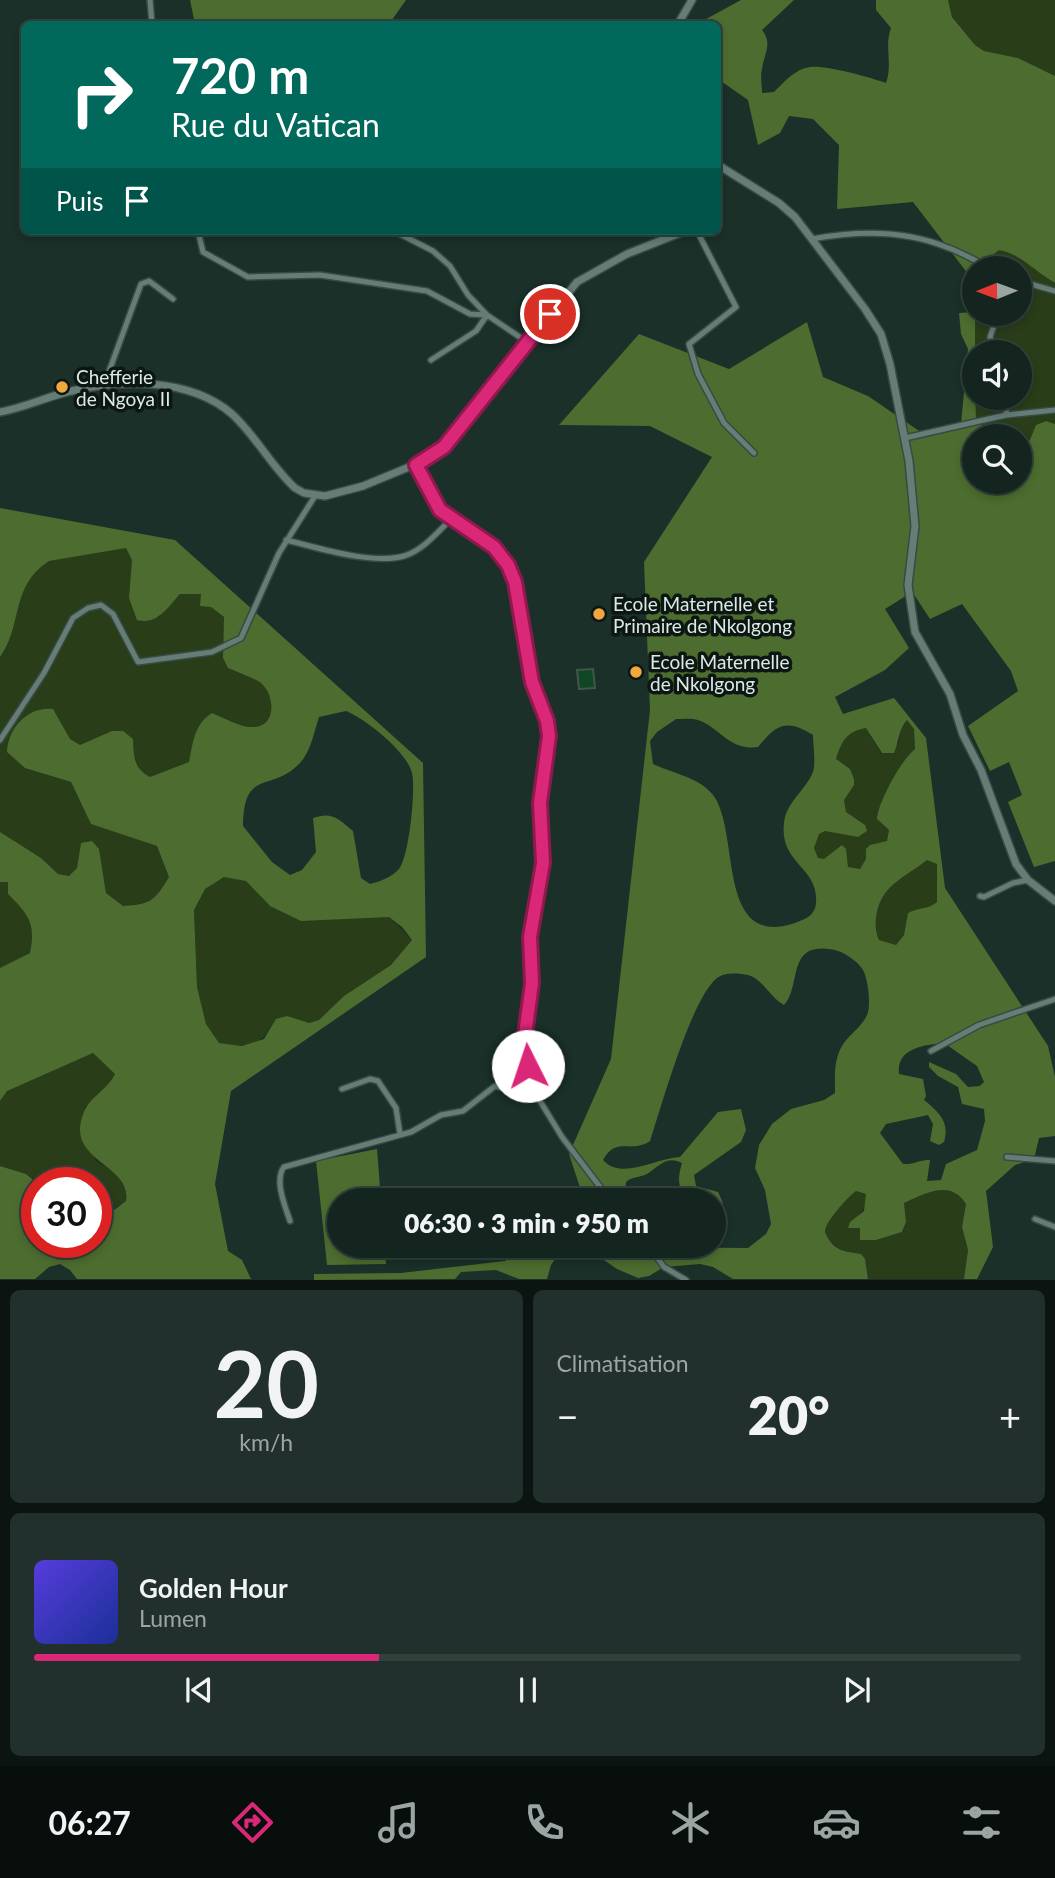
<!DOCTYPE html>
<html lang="fr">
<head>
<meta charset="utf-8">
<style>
	body { margin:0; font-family:Lato,sans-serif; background:#21302c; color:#f1f3f6; height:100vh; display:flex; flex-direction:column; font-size:26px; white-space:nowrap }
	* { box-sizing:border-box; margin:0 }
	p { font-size:23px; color:#9da4a4 }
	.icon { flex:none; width:38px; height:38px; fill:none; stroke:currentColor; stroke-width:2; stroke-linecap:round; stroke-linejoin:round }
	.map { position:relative; height:1280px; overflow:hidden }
	.details { display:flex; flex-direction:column; gap:10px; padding:10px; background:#0b1411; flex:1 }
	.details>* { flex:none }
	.banner { position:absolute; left:21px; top:21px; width:700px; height:214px; border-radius:10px; box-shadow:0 4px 10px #0003,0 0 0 2px #33413d; background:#00695c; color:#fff; overflow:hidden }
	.needle { width:46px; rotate:269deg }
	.tools { position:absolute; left:962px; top:256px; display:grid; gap:14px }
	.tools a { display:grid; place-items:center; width:70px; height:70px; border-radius:50%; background:#14241f; box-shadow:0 4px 10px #0003,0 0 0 2px #33413d; font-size:35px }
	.speed { position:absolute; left:21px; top:1167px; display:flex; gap:14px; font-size:35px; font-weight:700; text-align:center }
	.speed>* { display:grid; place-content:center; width:91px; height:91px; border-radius:50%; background:#14241f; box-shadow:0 4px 10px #0003,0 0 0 2px #33413d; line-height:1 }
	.speed .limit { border:10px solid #d22; background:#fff; color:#111 }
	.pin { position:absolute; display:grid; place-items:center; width:60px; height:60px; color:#fff; margin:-30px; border:4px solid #fff; border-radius:50%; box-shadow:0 2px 7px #0007 }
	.me { position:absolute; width:77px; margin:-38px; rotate:356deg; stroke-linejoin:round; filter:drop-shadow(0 0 5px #0008) }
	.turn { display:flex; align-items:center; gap:24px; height:147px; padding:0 35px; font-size:32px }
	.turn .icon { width:91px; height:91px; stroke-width:2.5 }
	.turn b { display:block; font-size:49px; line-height:60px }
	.then { display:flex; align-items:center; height:66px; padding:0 35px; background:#0003; gap:14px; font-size:26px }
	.big { font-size:52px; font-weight:800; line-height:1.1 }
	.details .tile { flex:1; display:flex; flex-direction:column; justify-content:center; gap:10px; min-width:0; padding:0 24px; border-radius:10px; background:#21302c }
	.details .dial { align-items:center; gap:0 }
	.dial b { font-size:91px; line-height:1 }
	.song { display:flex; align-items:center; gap:21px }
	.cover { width:84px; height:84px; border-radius:10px; background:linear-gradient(135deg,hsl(250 70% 55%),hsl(230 70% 35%)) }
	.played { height:7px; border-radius:4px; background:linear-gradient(90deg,#db2777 35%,#33413d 35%) }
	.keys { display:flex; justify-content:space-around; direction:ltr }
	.heat { display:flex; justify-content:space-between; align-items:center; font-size:38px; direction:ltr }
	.details .tiles { flex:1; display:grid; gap:10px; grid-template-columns:1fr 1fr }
	.tile:last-child { grid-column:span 2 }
	.trip { position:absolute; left:327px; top:1188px; width:399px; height:70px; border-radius:35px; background:#14241f; box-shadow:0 4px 10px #0003,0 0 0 2px #33413d; font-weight:800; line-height:70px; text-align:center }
	.tabs { display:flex; height:112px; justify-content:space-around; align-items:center; background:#080e0c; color:#9da4a4 }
	.tabs .icon { width:49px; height:49px }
	.tabs .current { color:#db2777 }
	.tabs b { font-size:32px; color:#f1f3f6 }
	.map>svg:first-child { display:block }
	.green { fill:#293d19 }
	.forest { fill:#4c6d2f; fill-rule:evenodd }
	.building { fill:#114625; stroke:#445649; stroke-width:2 }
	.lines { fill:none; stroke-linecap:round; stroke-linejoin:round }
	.street-casing { stroke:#374a45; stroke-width:8 }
	.secondary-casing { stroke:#374a45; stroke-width:10 }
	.street { stroke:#657d75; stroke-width:5 }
	.secondary { stroke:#657d75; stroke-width:7 }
	.route-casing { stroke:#8e194d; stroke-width:18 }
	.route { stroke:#db2777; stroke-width:12 }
	.poi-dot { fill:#efa73e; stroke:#0c1613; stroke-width:2.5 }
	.labels { text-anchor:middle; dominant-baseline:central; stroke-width:7; stroke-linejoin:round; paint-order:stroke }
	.poi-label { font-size:19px; fill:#dceae5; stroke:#0c1613; text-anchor:start }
</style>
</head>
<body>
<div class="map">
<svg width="1055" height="1280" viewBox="0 0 1055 1280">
	<rect width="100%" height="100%" fill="#1a3029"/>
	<path class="green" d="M948 0H1055V76L1018 58 984 51 975 45 952 16Z
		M999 250C1019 253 1037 273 1055 283V424L1046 421 1036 425 1027 447 1020 456V436H989L985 427 976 421 975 397H1020V352H975V381L973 333 976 313H1020V268H984L990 257Z
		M126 548 132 560 129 598 158 618 180 594H202L211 607 224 617 223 658 228 668C237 672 249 675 258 681 275 691 278 726 254 727 240 728 224 718 212 713L197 728 189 762 150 777C133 768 134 756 133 739L112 731 80 745 70 739 25 768 70 782 92 824 157 846 169 877C154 901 152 904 123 906L106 893 99 849 81 844 77 868 69 876 58 874 41 858 0 832V657C23 626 10 587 48 561Z
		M907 720 914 728 915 749C901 760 878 802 877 819L889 830 887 841 866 849V860L860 869 848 867 846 849 824 859 818 858 814 848 819 834 825 831 858 837 865 825 846 812 844 800 853 785 850 769 835 759C841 742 847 731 866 728L881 753 899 743 900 730Z
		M927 860 938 864 937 902 929 909 908 913 904 935 896 945 879 940C876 934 876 930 876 923 876 888 903 879 927 860Z
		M224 877 246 881 270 906 389 917 412 940 391 965 344 996 319 1020 309 1023 276 1020C259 1047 251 1048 219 1043L206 1025 197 987 194 910 205 889Z
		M0 882H8V894C29 915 36 924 30 953L0 968Z
		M93 1053 115 1074 110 1083 85 1108 95 1160C111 1171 129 1179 126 1201L108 1214 96 1212V1183H37L26 1174 0 1166V1101L6 1091Z
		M950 1188 960 1194 966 1203 962 1227 968 1250 964 1279H868L865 1259C848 1249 834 1253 825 1232 825 1222 847 1198 856 1191L866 1194C868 1208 861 1214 850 1222L860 1228V1240H876L903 1232 906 1222 904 1203 928 1192Z"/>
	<path class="forest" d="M190 0H406L389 24H195Z
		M741 0H794L762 30C773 44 764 53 762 69 760 76 762 85 762 93L774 92C784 82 795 69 810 67 826 65 869 77 886 83 893 64 884 46 891 28L876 10V0H948L952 17 975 45 984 51 1018 58 1055 76V283C1037 273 1019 253 999 250L990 257 984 268H975V283L913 202 837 209 839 145 813 119 789 116 780 133 758 145 748 100 718 79V24H697Z
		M975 295C975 335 975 379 976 421L985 427 989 436H975V481H1020V456L1027 447 1036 425 1046 421 1055 424V861L1034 867 1008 802 1022 795 1009 762 990 771 968 726 1018 691 1011 671 962 604 930 619 909 587V594L885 609 909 648 885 670 835 697 843 714 894 698 926 738 945 888 1048 1046 1055 1077V1136L1039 1138 1034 1159 1015 1165 986 1191 993 1247 977 1279H964L968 1250 962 1227 966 1204C951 1179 926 1193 904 1203L906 1222 902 1232 876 1240H860V1228H848L850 1222 864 1211 866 1194 856 1191C847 1198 825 1222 825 1232 833 1251 843 1251 861 1254L865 1259 868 1279H733L713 1267 700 1264 664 1267 649 1276 638 1278 617 1269 588 1249 577 1247 557 1256 551 1265 547 1279H519L496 1270 461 1272 455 1279 314 1280V1274L401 1273 505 1261 520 1246 748 1248 766 1234 771 1224 765 1190 755 1168 759 1145 772 1124 791 1109 824 1100 835 1093C835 1081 834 1066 838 1055 845 1035 858 1032 866 1017 872 1008 868 979 863 970 858 962 847 954 838 951 829 948 814 947 806 953 792 964 797 991 784 1005 770 998 763 979 748 975 739 973 724 972 717 978 691 999 662 1105 650 1141 631 1154 616 1136 603 1160 622 1181 655 1158 680 1157L718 1112 741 1109 746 1130 741 1142 694 1175 696 1186 718 1192 723 1203 714 1210V1200H681C681 1182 676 1184 682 1163 667 1155 659 1166 647 1174 639 1178 633 1176 626 1182L625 1200H584L569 1154 611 1059 650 710 644 562 712 457 650 426 559 425 639 334 729 369 807 322 823 377 868 396 925 435 961 424 968 349 961 334 959 313 972 312ZM676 719C682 719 692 718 698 720 721 728 729 751 758 747 776 725 786 718 813 735 813 745 816 762 813 772 806 790 786 802 784 823 779 864 819 867 816 903 815 916 805 919 795 923 715 950 741 831 713 795 699 777 674 774 653 764L650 741 657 732ZM907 720 914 729 915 749C901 760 878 802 877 819L889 830 887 841 870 845 866 849V859L860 869 848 867 846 849 842 845 824 859 818 858 814 848 819 834 825 831 858 837 867 831 865 825 846 812 844 800 854 785V779L850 769 836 759C841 742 847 731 866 728L882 753H894C899 741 898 730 907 720ZM927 860 937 864V902C928 910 918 907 908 913L904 935 896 945 879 940C875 932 875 921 877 912 883 884 906 877 927 860ZM944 1043 977 1066 984 1082 980 1086 968 1087 956 1074 929 1062V1067L938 1076 958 1087 962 1104 984 1109 985 1121 977 1150 946 1164 941 1180 927 1181 930 1160C921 1159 913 1165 903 1164L880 1133 886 1124 928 1115 933 1124 930 1141 939 1145 944 1142C950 1122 939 1112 924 1100L926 1096 923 1079 899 1074C896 1048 924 1045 944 1043Z
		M0 508 175 540 423 763 426 957 231 1091 215 1184 228 1251 242 1260 251 1279H77L70 1270 60 1264 49 1267 35 1279H0V1166L26 1174 37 1183V1242H96V1212L109 1214 126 1201C132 1163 63 1162 84 1112 90 1097 108 1089 115 1074L93 1053 7 1091 0 1101V968L30 953C36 924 29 915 8 894V882H0V832L41 858 58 874 69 876 77 868 81 843 92 841 99 849 106 893 123 906C152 904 154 901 169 877L157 846 91 824 71 782 25 768 7 752C8 728 28 706 53 709L70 739 80 745 112 731H123L133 739C134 756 133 768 150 777L189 762C193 743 194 724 212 713 225 718 240 728 254 727 278 726 275 691 258 681 249 676 237 672 228 668L223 658 224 617 211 607 200 606 201 594H180C167 608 158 625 137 620L129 598 132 560 126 548 49 561C10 586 23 626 0 657ZM346 711C366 719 407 752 412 773 416 789 409 857 399 869 392 877 379 882 370 884L361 878 353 831C339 819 332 811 313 818L316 852 302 870 290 875 272 862 243 826C244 767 270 794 300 763 311 751 314 732 319 717ZM224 877 246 881 270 906 301 921 389 917 402 927 412 940 391 965 344 996 319 1020 309 1023 287 1016 276 1019 264 1039 242 1046 219 1043 206 1024 197 987 194 910 205 889Z
		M377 1149 381 1200H340V1246H384L386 1264 327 1265 316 1161Z"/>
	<path class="building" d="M593 669 595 688 579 689 577 670Z"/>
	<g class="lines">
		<defs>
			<path id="street" d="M150 0 152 24
				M198 231 203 252 248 277 320 275 427 291 470 314 487 315
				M394 231 433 251 450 266 468 295 487 315 527 342
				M697 231 736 307 689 344 698 374 724 423 754 453
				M812 239C855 231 904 230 946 247 961 252 976 261 990 268
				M1020 281 1055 291
				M997 352 990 337 998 314
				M431 360 476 331 487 315
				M104 385 141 284 149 281 173 299
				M1006 415 1007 397
				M905 438 1006 415 1055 410
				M416 465 440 510 500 552 515 581 530 672 547 721 549 736 539 803 543 863 530 937 532 983 525 1035 528 1066 537 1096 562 1137 610 1200
				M286 540C319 548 372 565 404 556 422 551 438 532 451 519
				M0 740 44 673 73 618 88 608 101 605 113 614 138 662 212 652 241 638 279 553 315 496
				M980 896 984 897 1013 883 1028 880
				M931 1051 979 1025 1055 999
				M342 1089 370 1079 378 1081 396 1108 400 1134
				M1007 1157 1055 1161
				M1035 1219 1055 1227
				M290 1221C285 1206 274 1180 284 1167L411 1132 441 1115 463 1111 495 1086 537 1096
				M649 1246 664 1267 686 1280"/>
			<path id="secondary" d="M678 24 692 0
				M718 165 779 203 795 217 865 309 881 334 890 364 909 461 915 526 908 585 915 632 950 694 963 735 981 770 1016 864 1028 880 1055 901
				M0 412C23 408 44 398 67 392 119 379 189 377 232 414 256 436 271 466 295 488L304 493 325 496 363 486 426 460 458 430 577 282 627 254 685 231"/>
		</defs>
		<use href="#street" class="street-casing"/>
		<use href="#secondary" class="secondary-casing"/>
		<use href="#street" class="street"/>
		<use href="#secondary" class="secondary"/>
	</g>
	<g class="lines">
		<defs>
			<path id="route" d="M528 1066 525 1035 532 983 530 937 543 863 540 803 549 736 547 721 532 682 515 582 508 565 494 547 440 510 416 465 444 447 550 314"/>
		</defs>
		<use href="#route" class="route-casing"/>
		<use href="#route" class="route"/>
	</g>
	<g class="poi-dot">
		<circle cx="62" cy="387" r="7"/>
		<circle cx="599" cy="614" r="7"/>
		<circle cx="636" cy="672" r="7"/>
	</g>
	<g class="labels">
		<g class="poi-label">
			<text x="76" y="376">Chefferie<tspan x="76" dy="22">de Ngoya II</tspan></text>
			<text x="613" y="603">Ecole Maternelle et<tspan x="613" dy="22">Primaire de Nkolgong</tspan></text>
			<text x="650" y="661">Ecole Maternelle<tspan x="650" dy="22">de Nkolgong</tspan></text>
		</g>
	</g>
</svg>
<div class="tools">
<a><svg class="needle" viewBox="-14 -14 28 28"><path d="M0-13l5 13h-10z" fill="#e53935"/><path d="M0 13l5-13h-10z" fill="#9da4a4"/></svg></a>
<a><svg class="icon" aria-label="sound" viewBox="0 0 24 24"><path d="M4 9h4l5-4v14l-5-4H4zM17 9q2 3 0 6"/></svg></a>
<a><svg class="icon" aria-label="search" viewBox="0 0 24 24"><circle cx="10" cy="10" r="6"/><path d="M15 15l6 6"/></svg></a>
</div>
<div class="speed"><div class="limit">30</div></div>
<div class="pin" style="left:550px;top:314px;background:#d93025"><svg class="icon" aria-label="arrive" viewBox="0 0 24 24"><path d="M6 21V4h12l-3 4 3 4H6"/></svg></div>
<svg class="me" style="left:528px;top:1066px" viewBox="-20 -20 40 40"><circle r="19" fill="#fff"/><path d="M0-13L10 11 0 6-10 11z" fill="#db2777"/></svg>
<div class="trip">06:30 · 3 min · 950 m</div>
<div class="banner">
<div class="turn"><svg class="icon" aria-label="right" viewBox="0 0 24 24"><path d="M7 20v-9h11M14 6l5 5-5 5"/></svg><div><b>720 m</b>Rue du Vatican</div></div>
<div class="then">Puis<svg class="icon" aria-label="arrive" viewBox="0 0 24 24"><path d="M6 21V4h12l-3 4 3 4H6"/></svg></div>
</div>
</div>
<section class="details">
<div class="tiles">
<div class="tile dial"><b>20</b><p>km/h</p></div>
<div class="tile"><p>Climatisation</p>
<div class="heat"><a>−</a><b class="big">20°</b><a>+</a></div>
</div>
<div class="tile">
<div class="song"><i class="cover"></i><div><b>Golden Hour</b><p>Lumen</p></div></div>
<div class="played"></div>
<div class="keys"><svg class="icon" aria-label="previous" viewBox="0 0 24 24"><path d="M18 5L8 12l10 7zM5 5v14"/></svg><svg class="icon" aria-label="pause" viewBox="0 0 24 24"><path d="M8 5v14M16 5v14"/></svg><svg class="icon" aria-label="next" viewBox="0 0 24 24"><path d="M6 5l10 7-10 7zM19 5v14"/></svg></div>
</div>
</div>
</section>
<nav class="tabs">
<b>06:27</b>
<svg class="icon current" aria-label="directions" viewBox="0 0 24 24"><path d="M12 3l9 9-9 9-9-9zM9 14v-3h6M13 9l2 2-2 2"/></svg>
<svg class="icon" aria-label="music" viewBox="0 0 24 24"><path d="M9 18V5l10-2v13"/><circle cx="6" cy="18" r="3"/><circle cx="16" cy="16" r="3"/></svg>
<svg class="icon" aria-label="phone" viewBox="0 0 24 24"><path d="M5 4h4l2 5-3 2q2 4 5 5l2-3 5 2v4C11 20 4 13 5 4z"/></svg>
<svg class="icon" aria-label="climate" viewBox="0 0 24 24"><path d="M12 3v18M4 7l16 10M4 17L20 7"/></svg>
<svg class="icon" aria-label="car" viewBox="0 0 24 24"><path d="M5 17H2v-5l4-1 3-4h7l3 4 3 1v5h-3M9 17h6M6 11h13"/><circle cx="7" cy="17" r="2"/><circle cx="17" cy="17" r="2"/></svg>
<svg class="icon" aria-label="filters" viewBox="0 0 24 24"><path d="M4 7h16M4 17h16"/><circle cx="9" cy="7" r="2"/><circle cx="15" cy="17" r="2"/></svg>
</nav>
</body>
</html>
